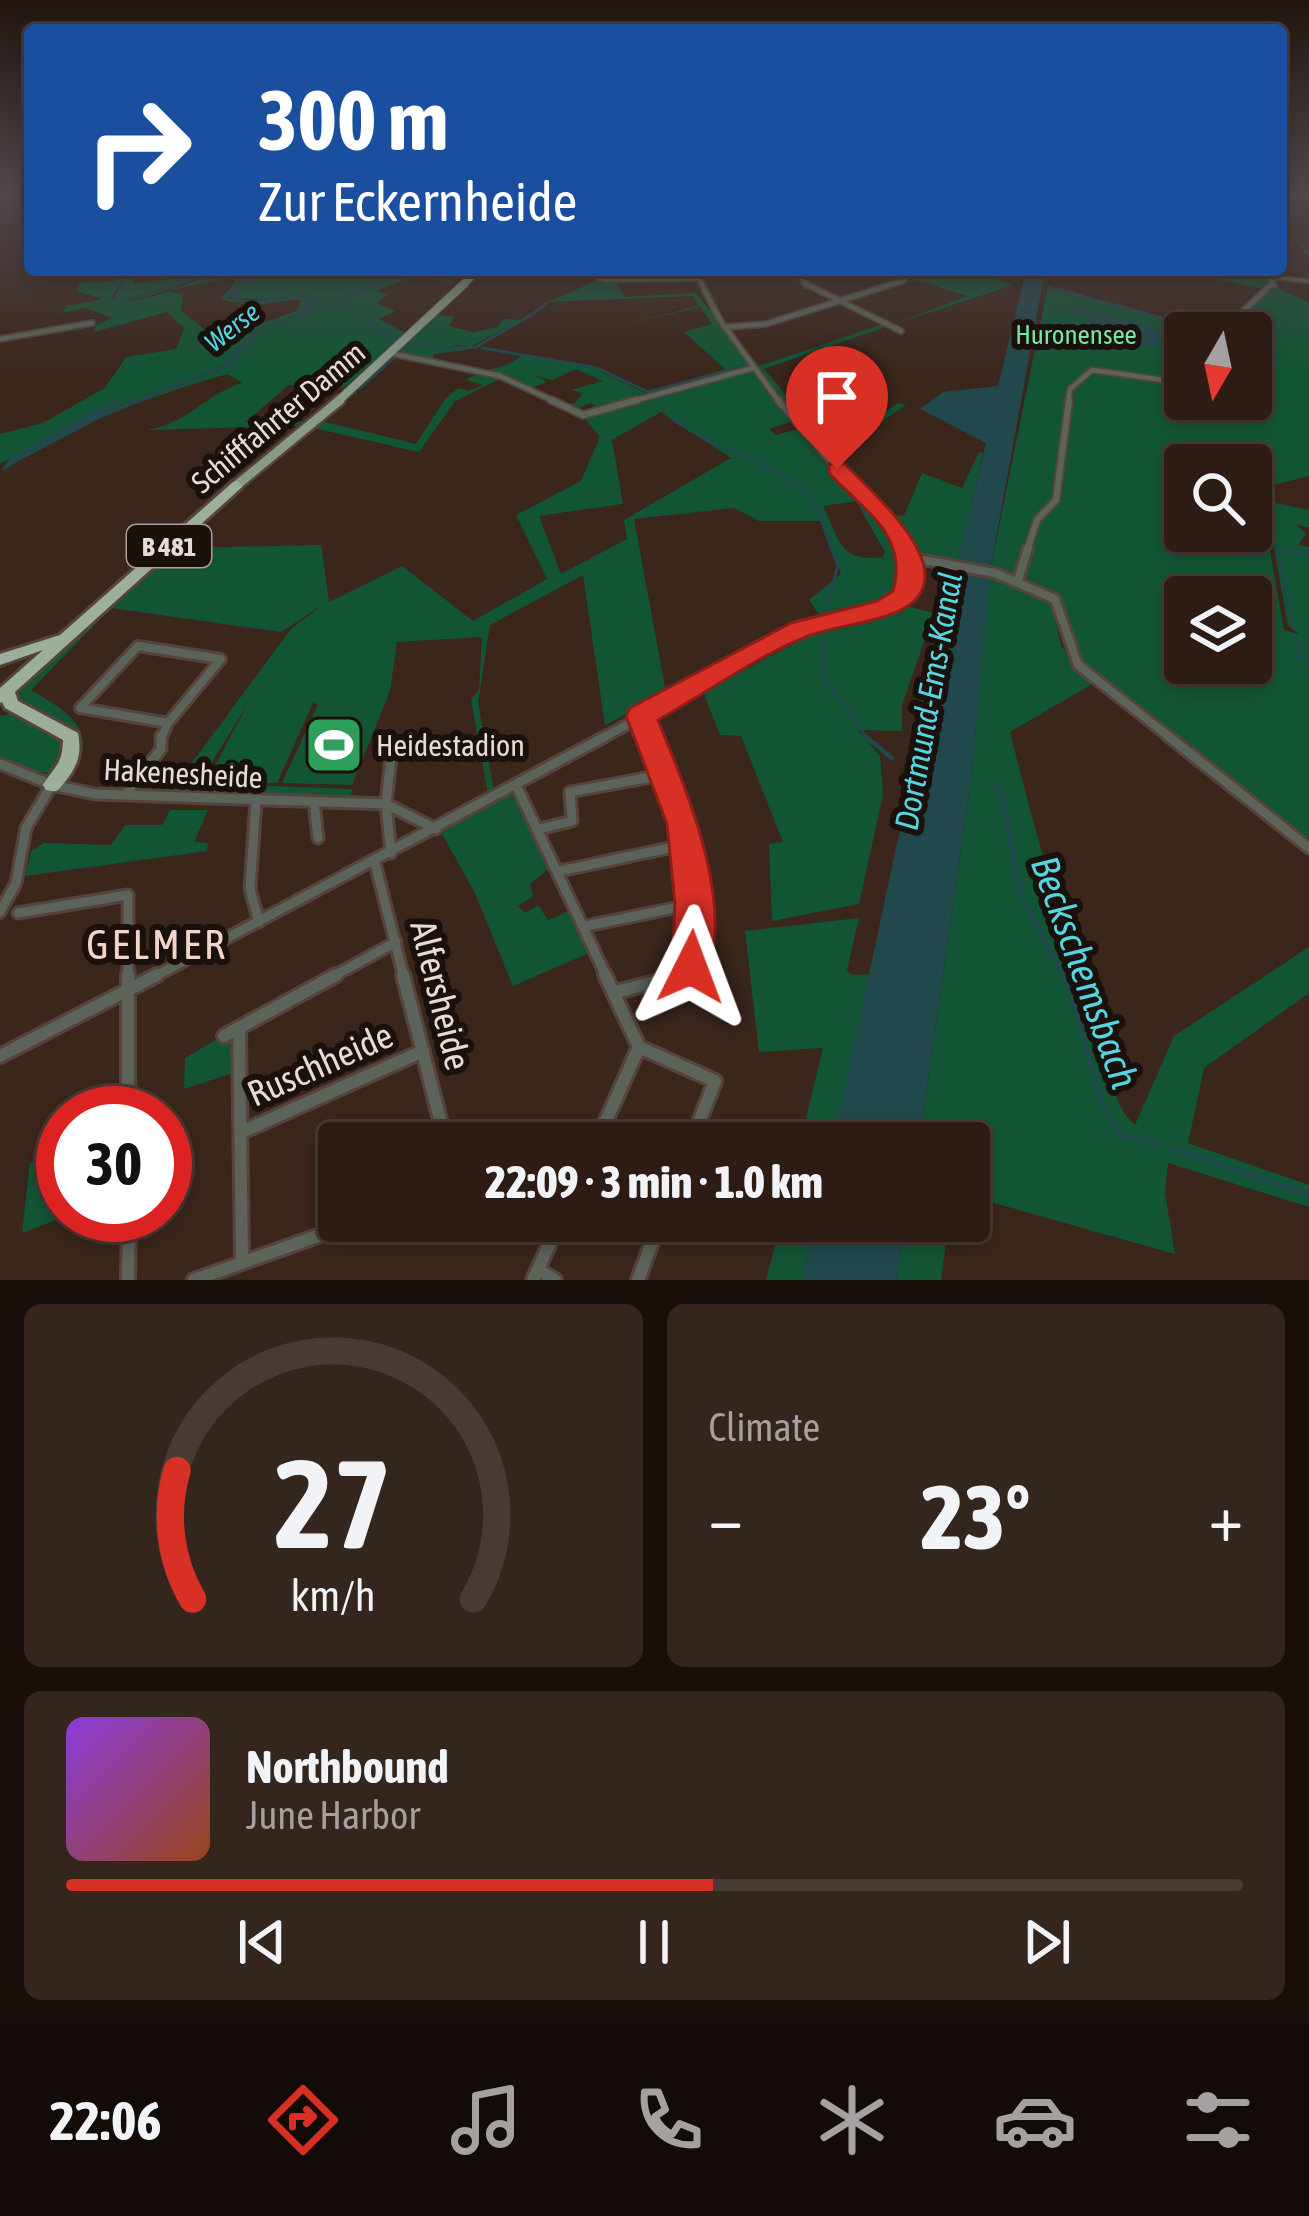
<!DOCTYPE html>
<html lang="en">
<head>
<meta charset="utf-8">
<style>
	body { margin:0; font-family:"Asap Condensed",sans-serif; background:#34251d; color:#f1f3f6; height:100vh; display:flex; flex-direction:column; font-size:45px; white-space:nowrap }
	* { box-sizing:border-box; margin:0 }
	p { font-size:39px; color:#a6a1a0 }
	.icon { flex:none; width:66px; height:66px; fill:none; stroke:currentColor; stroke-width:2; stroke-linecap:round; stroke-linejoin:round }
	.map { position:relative; height:1280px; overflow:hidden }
	.details { display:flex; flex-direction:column; gap:24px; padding:24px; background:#180f0b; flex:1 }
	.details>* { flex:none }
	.banner { position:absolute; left:24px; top:24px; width:1263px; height:252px; border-radius:12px; box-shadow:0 6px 18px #0003,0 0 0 3px #483a34; background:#1a4fa0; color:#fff; overflow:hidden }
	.needle { width:78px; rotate:189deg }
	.fabs { position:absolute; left:1164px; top:312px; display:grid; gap:24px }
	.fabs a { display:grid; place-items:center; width:108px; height:108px; border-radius:12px; background:#2c1c14; box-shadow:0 6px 18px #0003,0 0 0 3px #483a34; font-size:60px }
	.speed { position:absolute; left:36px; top:1086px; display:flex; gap:24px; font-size:60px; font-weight:700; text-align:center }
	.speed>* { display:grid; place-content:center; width:156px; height:156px; border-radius:50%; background:#2c1c14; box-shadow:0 6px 18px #0003,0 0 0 3px #483a34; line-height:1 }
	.speed .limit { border:18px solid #d22; background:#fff; color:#111 }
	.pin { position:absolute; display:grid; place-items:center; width:102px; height:102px; color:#fff; margin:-123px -51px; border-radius:50% 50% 50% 0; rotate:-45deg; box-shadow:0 0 12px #0007 }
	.pin .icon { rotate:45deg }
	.me { position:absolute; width:132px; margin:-66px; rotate:3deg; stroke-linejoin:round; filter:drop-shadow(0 0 9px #0008) }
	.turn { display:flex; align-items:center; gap:42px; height:252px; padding:0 36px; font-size:54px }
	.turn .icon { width:156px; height:156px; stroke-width:2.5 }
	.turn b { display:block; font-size:84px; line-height:102px }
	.big { font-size:90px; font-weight:800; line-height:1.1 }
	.details .card { flex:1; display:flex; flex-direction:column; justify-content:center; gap:18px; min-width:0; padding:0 42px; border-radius:18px; background:#34251d }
	.details .dial { align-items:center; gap:0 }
	.dial svg { height:312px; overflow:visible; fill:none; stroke:#483a34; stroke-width:7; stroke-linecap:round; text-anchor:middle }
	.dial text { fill:#f1f3f6; stroke:none }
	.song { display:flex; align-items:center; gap:36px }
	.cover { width:144px; height:144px; border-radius:18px; background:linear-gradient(135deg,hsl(270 70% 55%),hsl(20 70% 35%)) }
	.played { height:12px; border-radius:6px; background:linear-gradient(90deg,#d93025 55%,#483a34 55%) }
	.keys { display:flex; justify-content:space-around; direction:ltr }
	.heat { display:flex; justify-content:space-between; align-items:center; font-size:66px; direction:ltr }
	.details .tiles { flex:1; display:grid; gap:24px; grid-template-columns:1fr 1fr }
	.card:last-child { grid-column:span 2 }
	.trip { position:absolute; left:318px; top:1122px; width:672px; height:120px; border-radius:12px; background:#2c1c14; box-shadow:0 6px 18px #0003,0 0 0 3px #483a34; font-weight:800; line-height:120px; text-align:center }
	.dock { display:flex; height:192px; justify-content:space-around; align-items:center; background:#120b08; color:#a6a1a0 }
	.dock .icon { width:84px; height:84px }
	.dock .current { color:#d93025 }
	.dock b { font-size:54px; color:#f1f3f6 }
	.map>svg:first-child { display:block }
	.green { fill:#125535; fill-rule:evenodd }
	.water { fill:#21484c }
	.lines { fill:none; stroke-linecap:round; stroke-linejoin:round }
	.stream-far1 { stroke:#21484c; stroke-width:3 }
	.stream { stroke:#21484c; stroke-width:4.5 }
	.minor-far5-casing { stroke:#564339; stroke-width:6 }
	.minor-far4-casing { stroke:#564339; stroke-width:8 }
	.minor-far3-casing { stroke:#564339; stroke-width:10 }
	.minor-far2-casing { stroke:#564339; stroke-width:14 }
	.minor-far1-casing { stroke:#564339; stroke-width:15 }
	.minor-casing { stroke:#564339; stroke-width:18 }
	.major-far2-casing { stroke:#564339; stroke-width:9 }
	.major-far1-casing { stroke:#564339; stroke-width:10 }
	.major-casing { stroke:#564339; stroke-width:14 }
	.highway-casing { stroke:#564339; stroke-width:6 }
	.minor-far5 { stroke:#5b635b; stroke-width:3 }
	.minor-far4 { stroke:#5b635b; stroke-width:4.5 }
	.minor-far3 { stroke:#5b635b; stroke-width:6 }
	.minor-far2 { stroke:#5b635b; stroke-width:8 }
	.minor-far1 { stroke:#5b635b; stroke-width:9 }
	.minor { stroke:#5b635b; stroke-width:12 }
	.major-far2 { stroke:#899a89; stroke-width:6 }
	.major-far1 { stroke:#899a89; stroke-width:8 }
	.major { stroke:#899a89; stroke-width:9 }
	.highway { fill:#9baf9c; fill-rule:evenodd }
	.route { fill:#d93025; stroke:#8d1f18; stroke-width:3 }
	.labels { text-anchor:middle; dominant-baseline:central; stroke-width:12; stroke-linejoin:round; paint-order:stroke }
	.far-water-label { font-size:27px; font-style:italic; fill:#55d5e1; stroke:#1a110d }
	.far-park-label { font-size:27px; fill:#74e7a6; stroke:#1a110d }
	.shield { fill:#1a110d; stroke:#ab9e98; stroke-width:3 }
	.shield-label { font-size:27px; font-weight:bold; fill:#e9dbd4 }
	.street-label { font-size:30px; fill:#e9dbd4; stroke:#1a110d }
	.poi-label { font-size:30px; fill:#e9dbd4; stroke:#1a110d; text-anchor:start }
	.water-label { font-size:33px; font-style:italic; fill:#55d5e1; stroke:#1a110d }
	.near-street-label { font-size:36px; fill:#e9dbd4; stroke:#1a110d }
	.near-water-label { font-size:39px; font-style:italic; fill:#55d5e1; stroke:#1a110d }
	.near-quarter-label { font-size:42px; letter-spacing:3px; fill:#f1d6c8; stroke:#1a110d }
</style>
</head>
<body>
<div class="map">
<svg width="1309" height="1280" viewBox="0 0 1309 1280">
	<rect width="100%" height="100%" fill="#3a261b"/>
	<path class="green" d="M123 270H129L111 299C150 312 199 264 242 279L227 296C242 307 261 305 277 300L240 298 238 291 247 280C219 258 152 298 119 300L136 270 133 284 222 272 265 274 242 270H306L314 277 411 270 407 274 461 282 412 277 376 291 387 295 377 303 395 311 379 319 408 334 344 388 289 385 245 422 303 421 296 426 146 430C188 424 204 395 242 383L228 374C169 389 43 435 0 475L11 462 108 414 232 365 259 332 305 315 314 303 306 294 282 299 305 296 308 301 300 314 254 331 222 366 99 413 119 400 115 399 0 464V434L43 423 105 388 126 357 176 349 184 328 167 312 98 331H93L95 326 112 318 86 308 62 313 66 306 103 299 76 291 80 283 116 281ZM228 278 236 281 221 299 251 306 301 299 298 310 266 322 205 330 181 311 183 295 167 291Z
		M942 270H968L1014 285 894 324 967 296 916 280 843 301Z
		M1169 270H1260L1275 288 1309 290 1280 289 1309 302V476L1273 485 1271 496 1275 503 1309 510V528L1296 524 1306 534 1298 545 1309 547V844L1074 658C1067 641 1070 626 1065 610 1056 582 1014 576 990 571L1048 285 1212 333H1185V367L1173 380 1185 371V399H1251V333H1222L1264 289ZM1253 455 1257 456 1288 625 1299 634 1284 630 1258 483 1251 482V531H1185V465H1251V480L1258 482ZM1185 597H1251V663H1185Z
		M598 280H614L625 297 696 293 796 420 769 429 776 435 802 428 904 546 909 573 895 602 823 619 809 600 841 574 822 521H759L734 508 634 519 666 693 605 725 583 575 490 625 478 703 494 791 488 794 471 700 479 689 482 637 397 642 390 691 352 785 282 783 318 704 313 703 277 783 207 781 249 702 199 783 352 789 351 795 379 797 378 802 169 794 291 629 324 604 281 632 111 608 31 690C72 713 105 737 65 779L77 735 12 702 15 689 177 548 321 545 329 602 402 566 473 621 547 579 516 515 581 481 600 437 584 417 601 410 591 403 573 410 561 403 574 404 583 393 571 390 603 381 576 369 552 380 534 375 547 382 531 388 504 377 455 401 419 452 313 428 321 421 416 444 445 399 458 388 469 391 483 385 467 380C481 367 503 371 521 356L594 368 647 394 725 369 684 332 712 324 700 307 614 327 698 306 693 296 548 302ZM661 412 731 458 624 520 627 539 561 574 539 516 623 504 612 440ZM856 501 885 552 883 557C839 563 840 540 823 506Z
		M434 314 454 317 448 326 474 332 498 327 503 319 522 320 471 346 454 345 467 350 434 354 432 361 397 352Z
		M883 324 888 326 764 369 830 448 898 403 906 405 830 456 756 367Z
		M979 452 983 453 958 563 915 554 897 527 867 500 881 499 885 514 904 516 922 473 962 488Z
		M989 577 1024 590 1023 585 1052 602 1061 646 1094 683 1010 732C1037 841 1068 945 1105 1051 1115 1081 1111 1103 1135 1125L1174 1036 1309 947V993L1204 1068 1188 1143 1309 1185V1207L1168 1163 1165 1193 1175 1254 969 1196V1143H919L972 772Z
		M906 606 934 613 902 705V731L858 730 880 756 883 795 859 904 772 921 769 844 783 842 741 736 720 735 703 692 806 637Z
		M10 714 64 736 70 749 52 773 26 771 0 757V716Z
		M514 791 552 866 530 884 533 896 518 906 525 913 538 905 548 920 572 910 591 952 513 986 474 891 441 832Z
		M170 810H208L194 842 208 843 207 851 25 876 31 851 44 843 111 845 125 825H162Z
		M859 918 847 970 851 975 872 974 833 1143H800L823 1048 759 1052 745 931Z
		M219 1038 232 1041 233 1073 184 1089 185 1058Z
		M63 1150V1215H69L22 1233 30 1163Z
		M781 1221H815L802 1280H766Z
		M906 1221H949L941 1280H896Z"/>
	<path class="water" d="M129 270H136L119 300C159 299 210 257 249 279L238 292 241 299C267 304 289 291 313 295L314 304 305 315 259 332 232 365 108 414 0 471 11 457 115 399H120L102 412 222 366 254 331 300 314 308 301 304 296C278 301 248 312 227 295L242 280C200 263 154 306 112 301Z
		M1026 270H1045L990 571 972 772 919 1143H833L909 787 928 655 949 598 986 443 920 409 943 392 998 386Z
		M1049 307 1080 308 1172 333 1158 341 1161 345 1144 347 1081 319 1090 318 1086 314Z
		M815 1221H906L896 1280H802Z"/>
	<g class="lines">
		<path class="stream-far1" d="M1301 244 1309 254
			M459 270 471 272
			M396 275 403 270
			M249 279 276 272
			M1052 288 1217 333
			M332 302 392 280
			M313 304H341L370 320 372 328 399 339
			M534 313 547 303
			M413 341 447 349 477 347
			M476 347 531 315
			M482 348 593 367
			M400 352 412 342
			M595 367 648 392 723 372
			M726 371 748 365
			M359 389 396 356
			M346 399 356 391
			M663 411C708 451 769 456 813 498
			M814 501 838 566 823 618
			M823 629V678L833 690
			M1294 629 1278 548 1309 555
			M1295 635 1301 659 1309 665
			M835 692 868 739"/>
		<path class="stream" d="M865 736 892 758
			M993 786 1001 790 1021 895 1069 988 1103 1107 1120 1135 1161 1144
			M1175 1149 1309 1195"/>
		<defs>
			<path id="minor-far5" d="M575 270 605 280 697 279
				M696 270 702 286
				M797 270 806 286
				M1258 270 1269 277 1309 281
				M1269 277 1275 286
				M886 286 904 281 908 270"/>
			<path id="minor-far4" d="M701 283 720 320 780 403
				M804 283 901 331
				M725 327 766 324 896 283
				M1220 333 1273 283
				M0 339 92 323
				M394 354 500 376 558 403
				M626 403 753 368
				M1068 403 1070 389 1092 370 1171 381 1185 369"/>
			<path id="minor-far3" d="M551 400 583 415 637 400
				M778 400 859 495 894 527 909 551
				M1027 551 1037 520 1056 500 1069 400"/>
			<path id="minor-far2" d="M912 558 995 573 1055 599 1078 665 1172 739
				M1018 580 1028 548
				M138 646 221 659 168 723 80 708Z
				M641 716 656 739
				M161 739 168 723
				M601 739 800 630 886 607 904 595 909 584 908 548"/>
			<path id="minor-far1" d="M654 736C693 805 696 890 691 967L680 978
				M1168 736 1309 848
				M0 764 52 785 95 794 386 804 436 829
				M516 785 607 978
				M125 795 161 749V736
				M256 801 250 889 259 922
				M314 802 318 838
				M539 829 572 821 570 792 667 774
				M391 853 386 804 392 748
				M375 863 404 978
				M560 871 688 844
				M0 912 16 883 26 828 51 786
				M18 913 128 895V978
				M586 926 694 904
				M152 978 606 736
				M330 978 396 942"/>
			<path id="minor" d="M128 975V1113
				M403 975 446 1143
				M616 992 683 975
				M239 1028 242 1261
				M224 1036 336 975
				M639 1047 715 1081 691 1143
				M0 1056 157 975
				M242 1132 423 1051
				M596 1143 639 1047 605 975
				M538 1270 555 1280
				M128 1280 129 1215
				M194 1280 360 1221
				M533 1280 560 1221
				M638 1280 660 1221"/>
			<path id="major-far2" d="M462 286 479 270"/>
			<path id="major-far1" d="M336 403 465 283"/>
			<path id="major" d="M237 485 340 400"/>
			<path id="highway" d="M237 481 243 485 241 488 15 692 18 701 78 733C82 754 78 766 64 783 62 785 60 789 56 791 53 792 49 790 46 790L43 785C55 765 62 766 63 740L5 708 2 702 0 703V688L43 650 0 665V654L60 635 233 482Z"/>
		</defs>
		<use href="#minor-far5" class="minor-far5-casing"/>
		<use href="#minor-far4" class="minor-far4-casing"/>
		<use href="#minor-far3" class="minor-far3-casing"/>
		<use href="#minor-far2" class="minor-far2-casing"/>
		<use href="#minor-far1" class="minor-far1-casing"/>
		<use href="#minor" class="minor-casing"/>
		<use href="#major-far2" class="major-far2-casing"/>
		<use href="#major-far1" class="major-far1-casing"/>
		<use href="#major" class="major-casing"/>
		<use href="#highway" class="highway-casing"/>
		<use href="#minor-far5" class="minor-far5"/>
		<use href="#minor-far4" class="minor-far4"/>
		<use href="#minor-far3" class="minor-far3"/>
		<use href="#minor-far2" class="minor-far2"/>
		<use href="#minor-far1" class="minor-far1"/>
		<use href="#minor" class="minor"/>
		<use href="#major-far2" class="major-far2"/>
		<use href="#major-far1" class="major-far1"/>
		<use href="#major" class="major"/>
		<use href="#highway" class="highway"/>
	</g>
	<linearGradient id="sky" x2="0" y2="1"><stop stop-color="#20150f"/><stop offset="0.52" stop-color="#4f474a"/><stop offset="1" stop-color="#4f474a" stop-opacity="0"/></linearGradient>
	<rect width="1309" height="372" fill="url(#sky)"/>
	<path class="route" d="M829 464H845C875 496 977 581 892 614 866 624 837 626 811 635 758 655 707 693 658 720 686 789 737 906 705 980L691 986 677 980 672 967 675 904 667 824 626 716 630 708 791 623 877 601 893 591C909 535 865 512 829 473Z"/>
	<defs>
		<symbol id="stadium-square" viewBox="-11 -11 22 22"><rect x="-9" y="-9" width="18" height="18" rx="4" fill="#2e9e5b" stroke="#1a110d"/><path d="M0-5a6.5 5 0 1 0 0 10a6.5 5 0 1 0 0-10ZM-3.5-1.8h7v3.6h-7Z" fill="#fff"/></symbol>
	</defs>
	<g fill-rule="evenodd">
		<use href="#stadium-square" x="301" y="712" width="66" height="66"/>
	</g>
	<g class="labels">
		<g class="far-water-label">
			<text transform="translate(232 327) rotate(-38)">Werse</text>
		</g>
		<g class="far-park-label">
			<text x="1076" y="334">Huronensee</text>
		</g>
		<rect class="shield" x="127" y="525" width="84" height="42" rx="9"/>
		<g class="shield-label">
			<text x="169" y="546">B 481</text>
		</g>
		<g class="street-label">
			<text transform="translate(278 417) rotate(-40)">Schifffahrter Damm</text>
			<text transform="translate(183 773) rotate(3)">Hakenesheide</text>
		</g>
		<g class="poi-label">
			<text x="376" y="745">Heidestadion</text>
		</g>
		<g class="water-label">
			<text transform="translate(928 701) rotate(-80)">Dortmund-Ems-Kanal</text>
		</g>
		<g class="near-street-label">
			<text transform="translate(441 995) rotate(76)">Alfersheide</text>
			<text transform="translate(320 1064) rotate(-24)">Ruschheide</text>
		</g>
		<g class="near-water-label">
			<text transform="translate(1085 972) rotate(70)">Beckschemsbach</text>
		</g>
		<g class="near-quarter-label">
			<text x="157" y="944">GELMER</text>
		</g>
	</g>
</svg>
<div class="fabs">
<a><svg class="needle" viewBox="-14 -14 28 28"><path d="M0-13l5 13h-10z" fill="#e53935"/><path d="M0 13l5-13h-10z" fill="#a6a1a0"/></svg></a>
<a><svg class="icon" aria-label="search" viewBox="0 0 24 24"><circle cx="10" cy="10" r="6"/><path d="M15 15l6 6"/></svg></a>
<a><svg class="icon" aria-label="layers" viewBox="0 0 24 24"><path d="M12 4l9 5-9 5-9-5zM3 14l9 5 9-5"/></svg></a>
</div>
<div class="speed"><div class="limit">30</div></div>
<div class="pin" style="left:837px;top:469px;background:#d93025"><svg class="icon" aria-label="arrive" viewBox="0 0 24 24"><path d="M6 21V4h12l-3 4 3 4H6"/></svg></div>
<svg class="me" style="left:691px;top:967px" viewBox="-20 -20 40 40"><path d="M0-17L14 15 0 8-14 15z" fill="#d93025" stroke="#fff" stroke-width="4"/></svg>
<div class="trip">22:09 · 3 min · 1.0 km</div>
<div class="banner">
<div class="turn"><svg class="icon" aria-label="right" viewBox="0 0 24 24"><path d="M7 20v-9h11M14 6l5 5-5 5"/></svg><div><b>300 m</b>Zur Eckernheide</div></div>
</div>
</div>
<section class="details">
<div class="tiles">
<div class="card dial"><svg viewBox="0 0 100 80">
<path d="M14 69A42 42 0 1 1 86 69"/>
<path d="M14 69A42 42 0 0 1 10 36" stroke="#d93025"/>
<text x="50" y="56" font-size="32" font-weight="700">27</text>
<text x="50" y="72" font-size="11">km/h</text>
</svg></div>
<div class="card"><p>Climate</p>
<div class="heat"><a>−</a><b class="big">23°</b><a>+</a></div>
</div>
<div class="card">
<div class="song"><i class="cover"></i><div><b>Northbound</b><p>June Harbor</p></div></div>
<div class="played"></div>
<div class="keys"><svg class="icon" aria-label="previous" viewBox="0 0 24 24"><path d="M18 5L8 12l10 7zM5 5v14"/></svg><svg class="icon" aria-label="pause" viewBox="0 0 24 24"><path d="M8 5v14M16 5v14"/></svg><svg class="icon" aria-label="next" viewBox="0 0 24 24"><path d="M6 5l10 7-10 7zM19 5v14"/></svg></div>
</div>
</div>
</section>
<nav class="dock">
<b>22:06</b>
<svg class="icon current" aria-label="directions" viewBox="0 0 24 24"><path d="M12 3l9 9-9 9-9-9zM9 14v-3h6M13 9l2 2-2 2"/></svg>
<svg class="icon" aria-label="music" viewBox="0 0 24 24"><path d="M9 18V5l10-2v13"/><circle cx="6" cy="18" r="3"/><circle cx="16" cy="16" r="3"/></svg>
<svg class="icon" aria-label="phone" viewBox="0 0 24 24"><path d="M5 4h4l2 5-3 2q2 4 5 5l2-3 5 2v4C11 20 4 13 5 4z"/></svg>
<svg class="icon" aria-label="climate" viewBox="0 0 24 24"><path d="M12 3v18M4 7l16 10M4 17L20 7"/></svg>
<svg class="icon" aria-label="car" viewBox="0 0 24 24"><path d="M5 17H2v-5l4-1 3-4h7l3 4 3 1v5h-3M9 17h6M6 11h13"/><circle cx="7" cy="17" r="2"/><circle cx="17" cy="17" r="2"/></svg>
<svg class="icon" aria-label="filters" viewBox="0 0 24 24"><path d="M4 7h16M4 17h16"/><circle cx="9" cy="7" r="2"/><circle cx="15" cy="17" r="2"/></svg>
</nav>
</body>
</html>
